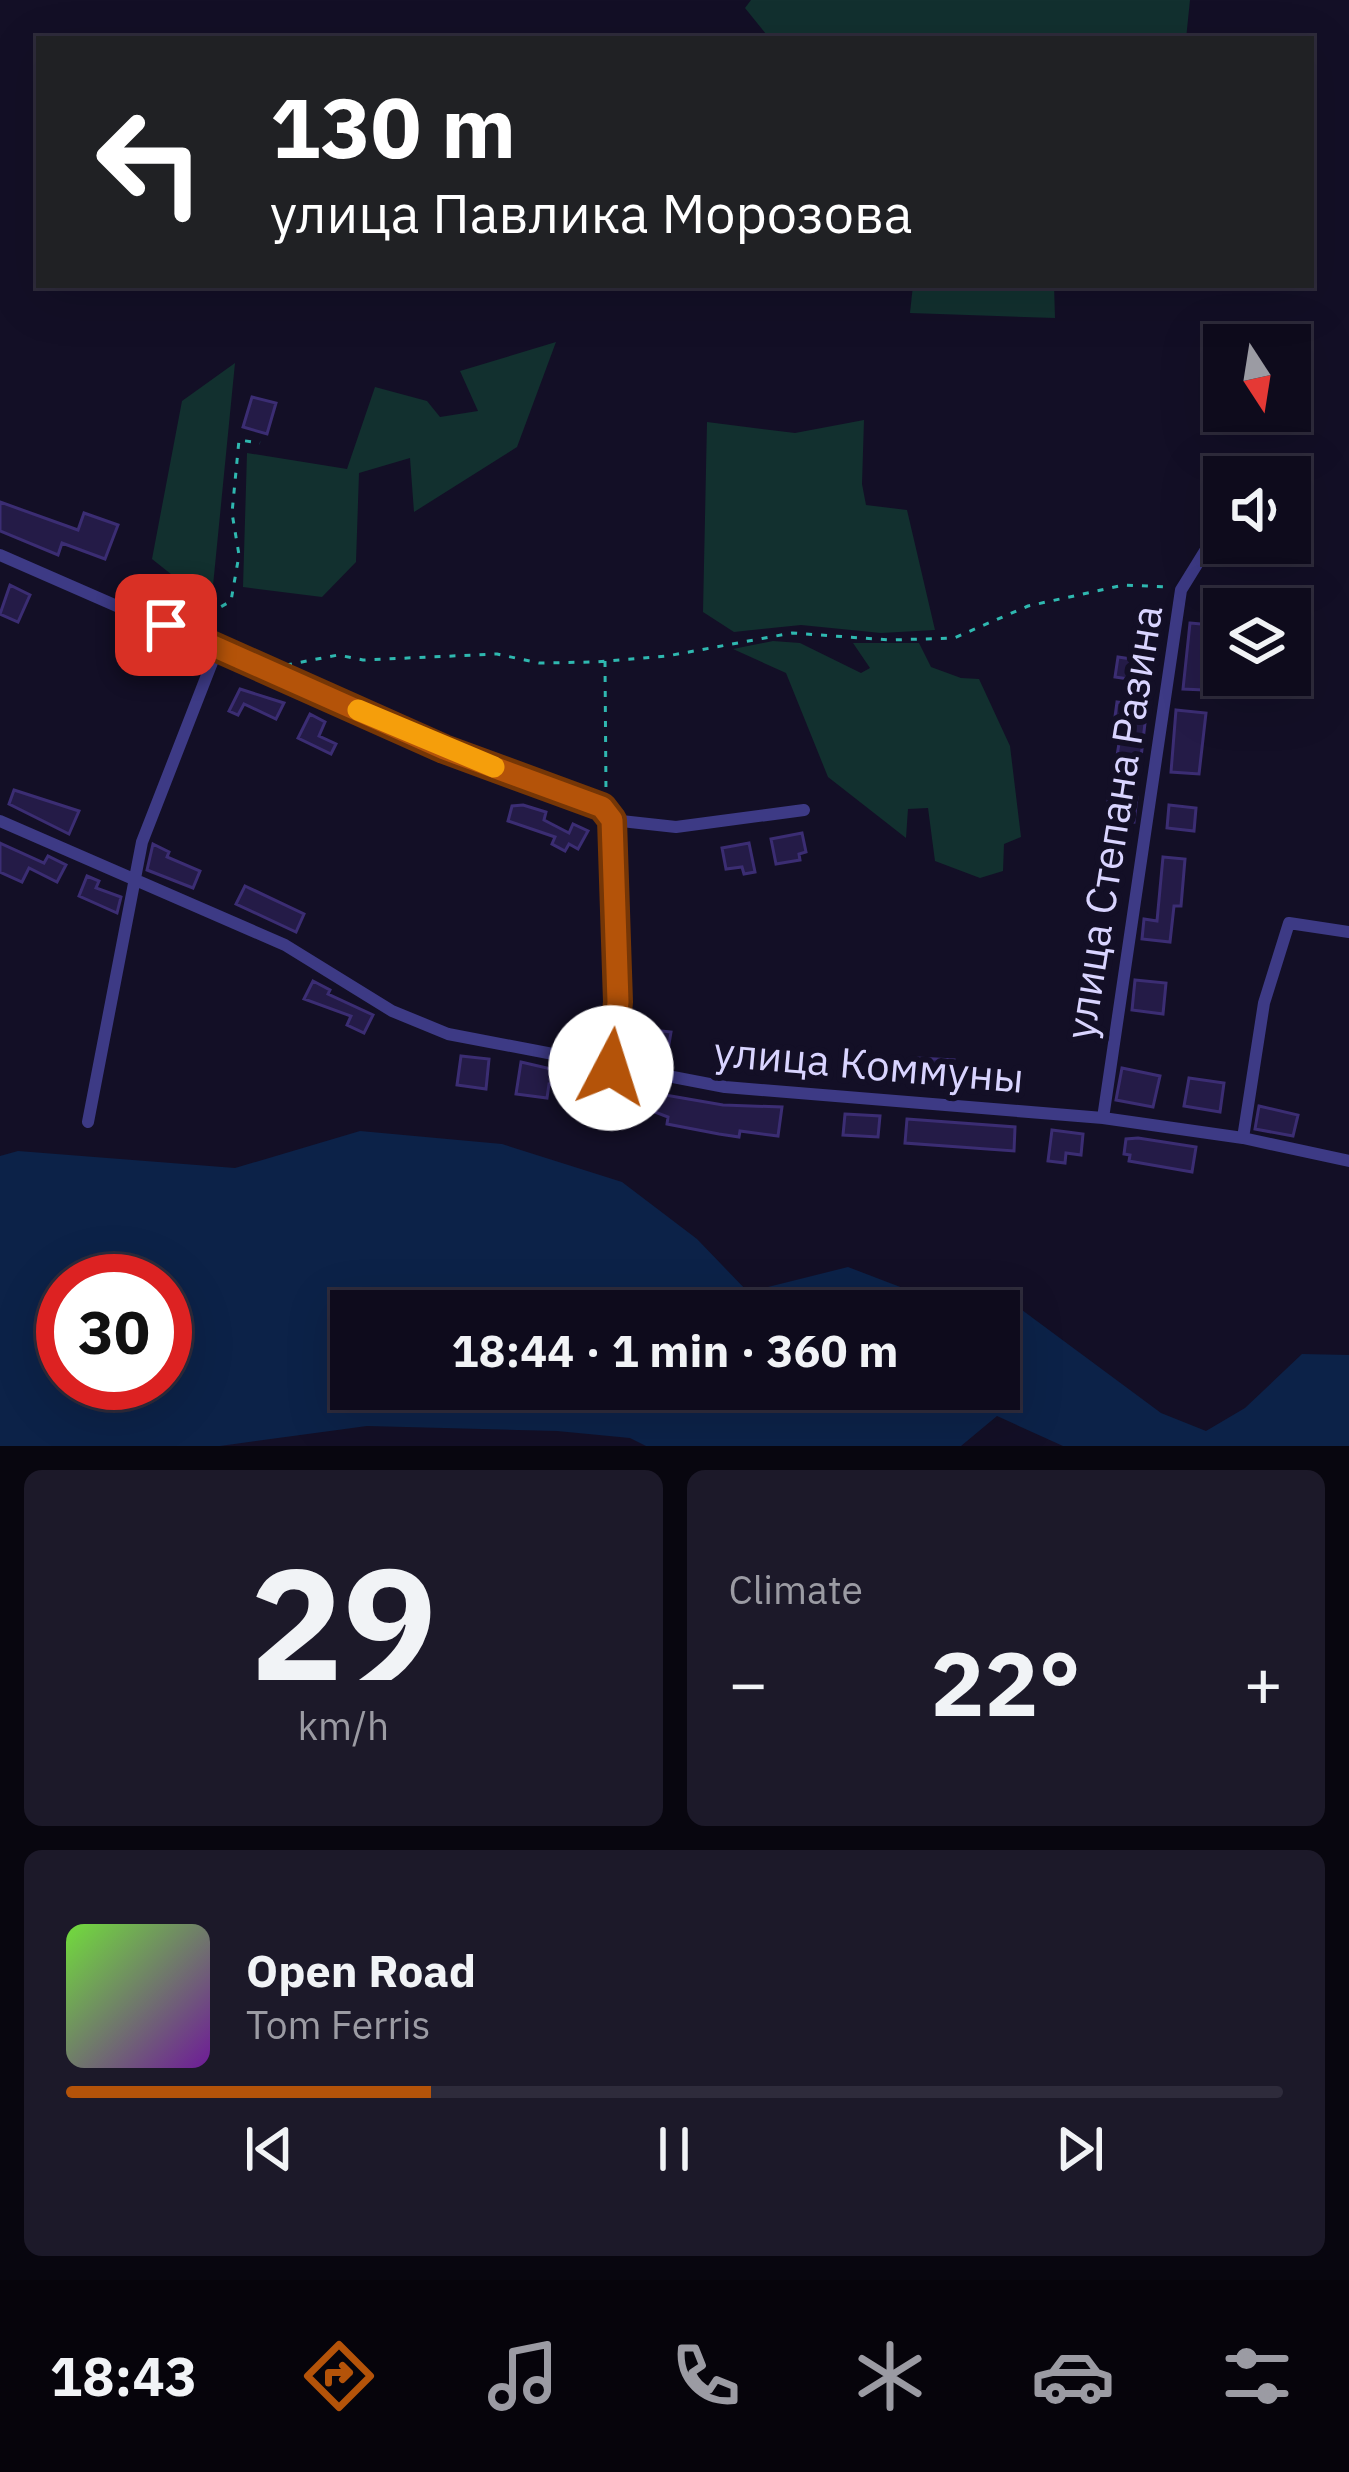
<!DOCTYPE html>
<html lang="en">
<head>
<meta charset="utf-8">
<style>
	body { margin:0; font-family:"IBM Plex Sans",sans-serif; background:#1c1929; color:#f1f3f6; height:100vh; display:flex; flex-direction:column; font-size:45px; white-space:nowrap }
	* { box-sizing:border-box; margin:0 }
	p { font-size:39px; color:#9b9ba3 }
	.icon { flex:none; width:66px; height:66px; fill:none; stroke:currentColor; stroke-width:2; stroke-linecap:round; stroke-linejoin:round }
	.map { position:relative; height:1446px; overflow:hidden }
	.sheet { display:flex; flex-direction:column; gap:24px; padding:24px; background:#08060f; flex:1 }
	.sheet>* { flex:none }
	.top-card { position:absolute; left:36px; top:36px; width:1278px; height:252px; border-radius:0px; box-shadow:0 12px 48px #0002,0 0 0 3px #2e2b3b; background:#202124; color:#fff; overflow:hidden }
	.needle { width:78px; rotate:168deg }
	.tools { position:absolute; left:1203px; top:324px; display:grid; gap:24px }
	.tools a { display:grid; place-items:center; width:108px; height:108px; border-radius:0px; background:#0e0b1c; box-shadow:0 12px 48px #0002,0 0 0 3px #2e2b3b; font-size:60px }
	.speed { position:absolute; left:36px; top:1254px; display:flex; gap:24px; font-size:60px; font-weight:700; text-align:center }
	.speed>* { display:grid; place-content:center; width:156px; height:156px; border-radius:50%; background:#0e0b1c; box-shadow:0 12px 48px #0002,0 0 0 3px #2e2b3b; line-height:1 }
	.speed .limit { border:18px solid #d22; background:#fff; color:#111 }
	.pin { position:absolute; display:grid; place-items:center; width:102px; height:102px; color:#fff; margin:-51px; border-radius:24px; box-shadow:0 6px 18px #0006 }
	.me { position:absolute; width:132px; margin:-66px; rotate:5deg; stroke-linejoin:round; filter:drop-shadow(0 0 9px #0008) }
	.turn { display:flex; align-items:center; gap:42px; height:252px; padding:0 36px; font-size:54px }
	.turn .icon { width:156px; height:156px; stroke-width:2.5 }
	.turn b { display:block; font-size:84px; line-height:102px }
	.big { font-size:90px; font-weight:700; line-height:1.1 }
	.sheet .widget { flex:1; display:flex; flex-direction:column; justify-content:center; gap:18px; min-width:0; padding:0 42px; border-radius:18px; background:#1c1929 }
	.sheet .dial { align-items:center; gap:0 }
	.dial b { font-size:156px; line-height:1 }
	.song { display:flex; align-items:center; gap:36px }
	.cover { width:144px; height:144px; border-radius:18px; background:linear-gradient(135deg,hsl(100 70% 55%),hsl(280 70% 35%)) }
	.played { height:12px; border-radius:6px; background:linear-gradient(90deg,#b45309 30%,#2e2b3b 30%) }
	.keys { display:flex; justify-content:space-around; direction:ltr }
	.heat { display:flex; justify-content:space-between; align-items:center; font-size:66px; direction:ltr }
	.sheet .tiles { flex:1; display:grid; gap:24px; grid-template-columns:1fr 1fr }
	.widget:last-child { grid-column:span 2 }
	.trip { position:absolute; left:330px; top:1290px; width:690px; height:120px; border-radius:0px; background:#0e0b1c; box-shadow:0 12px 48px #0002,0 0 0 3px #2e2b3b; font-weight:700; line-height:120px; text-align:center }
	.menu { display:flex; height:192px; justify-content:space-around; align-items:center; background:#06040b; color:#9b9ba3 }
	.menu .icon { width:84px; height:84px }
	.menu .selected { color:#b45309 }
	.menu b { font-size:54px; color:#f1f3f6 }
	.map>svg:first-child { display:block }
	.green { fill:#12302f }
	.water { fill:#0c2248; fill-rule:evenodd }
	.building { fill:#241b47; stroke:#3b2d73; stroke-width:3 }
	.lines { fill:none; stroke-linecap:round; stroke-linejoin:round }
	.path { stroke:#2fb8b0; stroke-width:3; stroke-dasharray:6 9; stroke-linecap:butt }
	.street { stroke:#3d3a85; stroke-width:12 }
	.route-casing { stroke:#753606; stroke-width:30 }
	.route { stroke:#b45309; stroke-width:21 }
	.slow { stroke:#f59e0b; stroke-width:21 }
	.labels { text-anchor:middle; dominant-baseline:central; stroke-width:12; stroke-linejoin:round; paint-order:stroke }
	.street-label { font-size:42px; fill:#d9d4ff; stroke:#130f26 }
</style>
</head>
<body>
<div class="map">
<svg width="1349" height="1446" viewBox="0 0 1349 1446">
	<rect width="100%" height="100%" fill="#130f26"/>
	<path class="green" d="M751 0H1190L1186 39H770L745 8Z
		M913 285H1054L1055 318 910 313Z
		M556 342 517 447 414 512 410 458 359 473 356 562 322 597 243 587 247 453 347 469 375 387 427 401 440 417 478 411 460 371Z
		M235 363 211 606 152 559 182 401Z
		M864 420 862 484 866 505 907 510 935 630 881 633 801 625 734 632 703 612 707 422 795 433Z
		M773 641 800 643 861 673 870 668 853 643H919L931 667 961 678 979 679 1010 746 1021 837 1004 844 1003 871 980 878 935 861 928 808 908 809 906 838 828 777 786 673 733 649Z"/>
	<path class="water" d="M360 1131 502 1144 622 1182 697 1239 748 1292 848 1267 963 1311H351V1389H999V1311H980L1022 1310 1161 1413 1206 1431 1245 1408 1302 1354 1349 1355V1446H1063L997 1416 961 1446H646L630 1438 557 1431 367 1426 220 1446H0V1156L18 1151 235 1168ZM63 1281H165V1383H63Z"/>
	<path class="building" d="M252 397 276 403 267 434 243 427Z
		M0 502 78 530 84 513 118 525 105 559 62 543 58 555 0 531Z
		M10 585 30 595 18 622 0 614Z
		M1190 623 1213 625 1204 690 1183 689Z
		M1118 657 1152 662 1149 682 1115 677Z
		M240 689 284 703 276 719 244 704 238 715 229 711Z
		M1117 702 1147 706 1140 766 1116 762 1122 725 1114 724Z
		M1176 710 1206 713 1199 774 1171 772Z
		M310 714 325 722 319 736 336 744 331 754 298 738Z
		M14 790 79 811 69 834 9 804Z
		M1109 794 1137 797 1134 822 1106 818Z
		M523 805 546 812 544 820 569 833 573 824 588 831 578 849 569 844 565 851 552 844 555 837 508 821 512 806Z
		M1169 805 1196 808 1194 831 1167 828Z
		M802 833 806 852 799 854 800 860 776 864 771 839Z
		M0 843 44 863 48 856 66 865 57 882 29 868 22 882 0 872Z
		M749 843 755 872 744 874 742 867 726 869 722 848Z
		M153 844 169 852 167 857 200 871 193 888 147 870Z
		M1163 857 1185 859 1181 906H1174L1170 942 1142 939 1144 919 1157 921Z
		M87 876 99 881 96 888 121 897 117 913 79 896Z
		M245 886 304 914 296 932 236 904Z
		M1135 980 1166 983 1163 1014 1132 1010Z
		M313 981 330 990 328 994 373 1015 364 1033 347 1025 351 1016 304 999Z
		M626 1027 671 1032 667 1056 623 1050Z
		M737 1047 792 1051 791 1073 734 1067Z
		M461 1056 489 1059 486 1089 457 1085Z
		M916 1058 954 1060 952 1082 915 1080Z
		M521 1062 586 1077 582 1092 549 1084 547 1098 516 1094Z
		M1122 1068 1160 1076 1153 1107 1116 1100Z
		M1189 1078 1224 1083 1220 1112 1184 1106Z
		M613 1086 723 1105 782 1107 778 1136 740 1131 739 1137 719 1134 667 1124 668 1117 655 1112 611 1108Z
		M1259 1106 1298 1115 1293 1136 1255 1129Z
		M845 1114 880 1116 878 1137 843 1135Z
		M907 1119 1015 1127 1014 1151 905 1143Z
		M1052 1130 1083 1134 1081 1155 1066 1153 1065 1163 1048 1161Z
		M1138 1138 1196 1147 1192 1172 1129 1161 1130 1155 1124 1154 1126 1139Z"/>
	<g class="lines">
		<path class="path" d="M208 630 210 613 231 601 239 555 232 513 239 440 260 443
			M605 661 606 794
			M286 665 338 655 363 660 497 654 539 663 595 662 667 656 792 633 890 640 954 638 1028 606 1124 585 1167 587"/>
		<path class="street" d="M0 555 444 749 601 807 612 820 676 827 804 810
			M0 821 285 945 392 1011 448 1034 725 1087 1103 1118 1243 1138 1349 1161
			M611 1068 618 1002 612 820
			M1103 1118 1181 590 1210 543
			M88 1122 142 842 218 647
			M1243 1138 1264 1003 1289 923 1349 932"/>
	</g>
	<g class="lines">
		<defs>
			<path id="route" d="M166 625 444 749 602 807 612 820 618 1002 611 1068"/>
		</defs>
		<use href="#route" class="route-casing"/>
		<use href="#route" class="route"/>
		<path class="slow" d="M358 710 494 767"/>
	</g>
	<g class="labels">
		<g class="street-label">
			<text transform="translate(1113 822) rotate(-81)">улица Степана Разина</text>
			<text transform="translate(869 1064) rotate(5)">улица Коммуны</text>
		</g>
	</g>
</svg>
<div class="tools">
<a><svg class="needle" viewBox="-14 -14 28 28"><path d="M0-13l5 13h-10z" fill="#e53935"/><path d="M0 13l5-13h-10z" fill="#9b9ba3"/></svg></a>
<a><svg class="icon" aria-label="sound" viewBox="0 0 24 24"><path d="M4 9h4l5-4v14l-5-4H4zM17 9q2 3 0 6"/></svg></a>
<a><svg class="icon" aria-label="layers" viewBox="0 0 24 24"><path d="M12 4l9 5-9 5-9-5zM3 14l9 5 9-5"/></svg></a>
</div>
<div class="speed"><div class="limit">30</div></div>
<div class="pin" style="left:166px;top:625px;background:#d93025"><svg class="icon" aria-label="arrive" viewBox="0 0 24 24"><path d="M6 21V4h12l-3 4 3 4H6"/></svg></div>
<svg class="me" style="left:611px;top:1068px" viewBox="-20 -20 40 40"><circle r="19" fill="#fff"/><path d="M0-13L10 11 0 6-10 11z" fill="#b45309"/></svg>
<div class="trip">18:44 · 1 min · 360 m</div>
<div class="top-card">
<div class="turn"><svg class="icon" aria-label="left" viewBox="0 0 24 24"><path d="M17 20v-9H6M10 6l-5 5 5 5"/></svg><div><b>130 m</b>улица Павлика Морозова</div></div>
</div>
</div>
<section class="sheet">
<div class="tiles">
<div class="widget dial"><b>29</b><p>km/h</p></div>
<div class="widget"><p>Climate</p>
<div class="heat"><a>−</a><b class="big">22°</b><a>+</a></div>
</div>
<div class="widget">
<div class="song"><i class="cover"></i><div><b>Open Road</b><p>Tom Ferris</p></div></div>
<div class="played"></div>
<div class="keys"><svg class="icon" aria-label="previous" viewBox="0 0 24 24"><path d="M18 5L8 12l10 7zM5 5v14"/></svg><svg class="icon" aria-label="pause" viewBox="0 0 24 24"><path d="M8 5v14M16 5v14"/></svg><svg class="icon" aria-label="next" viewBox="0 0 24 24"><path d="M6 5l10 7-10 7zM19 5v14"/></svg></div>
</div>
</div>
</section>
<nav class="menu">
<b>18:43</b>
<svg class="icon selected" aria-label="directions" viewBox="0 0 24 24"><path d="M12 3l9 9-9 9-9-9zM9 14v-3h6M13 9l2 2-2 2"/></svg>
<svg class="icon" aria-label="music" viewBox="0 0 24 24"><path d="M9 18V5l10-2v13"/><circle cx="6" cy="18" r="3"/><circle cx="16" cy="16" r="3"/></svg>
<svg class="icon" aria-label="phone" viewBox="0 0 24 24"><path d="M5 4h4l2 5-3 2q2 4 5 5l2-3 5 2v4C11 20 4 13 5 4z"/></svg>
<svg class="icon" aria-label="climate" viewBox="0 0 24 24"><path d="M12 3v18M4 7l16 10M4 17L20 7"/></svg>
<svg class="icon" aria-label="car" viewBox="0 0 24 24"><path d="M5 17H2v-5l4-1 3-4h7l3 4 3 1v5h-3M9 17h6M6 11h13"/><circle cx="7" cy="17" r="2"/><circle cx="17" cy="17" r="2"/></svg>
<svg class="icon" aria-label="filters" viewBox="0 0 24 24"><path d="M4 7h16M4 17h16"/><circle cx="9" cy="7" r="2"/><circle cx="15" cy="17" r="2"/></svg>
</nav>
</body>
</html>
